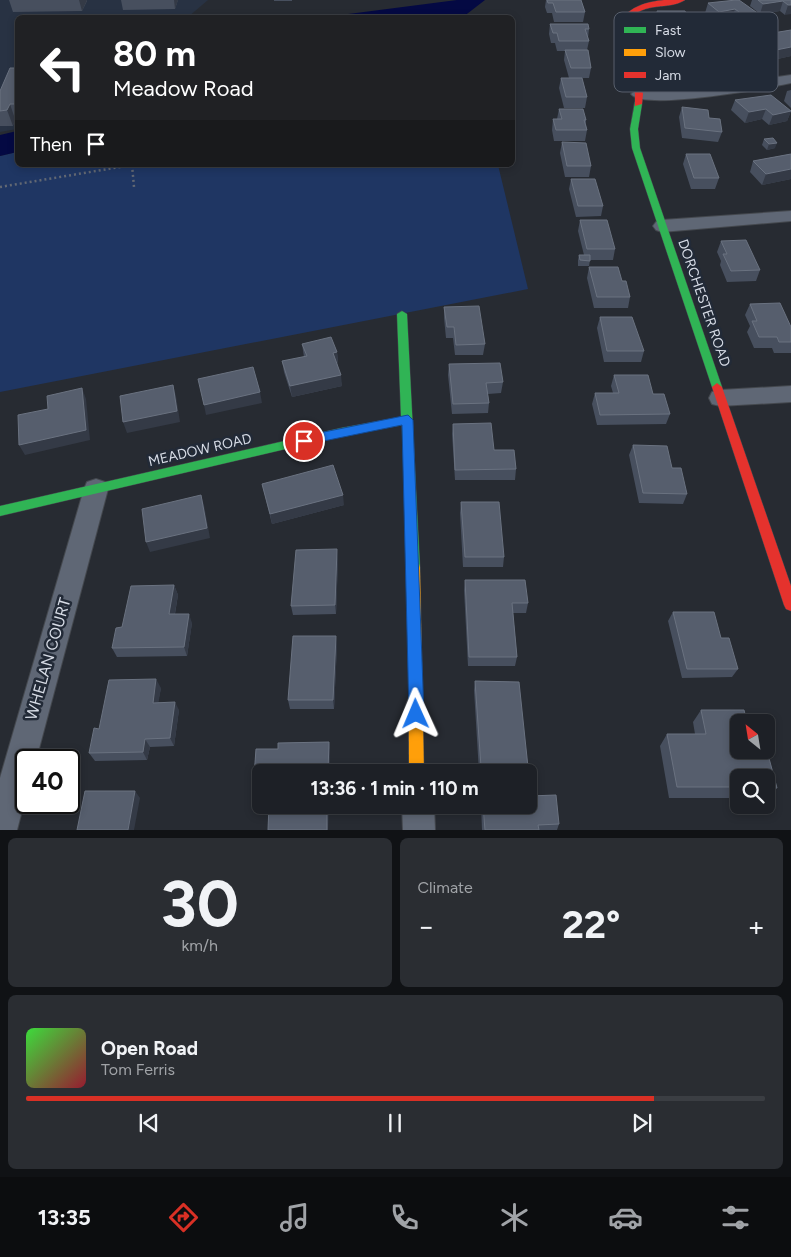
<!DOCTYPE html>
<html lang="en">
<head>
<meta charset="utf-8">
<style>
	body { margin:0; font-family:Figtree,sans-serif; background:#2a2d32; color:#f1f3f6; height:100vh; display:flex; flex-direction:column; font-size:19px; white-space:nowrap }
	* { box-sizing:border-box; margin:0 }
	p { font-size:16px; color:#a0a3a7 }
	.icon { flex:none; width:28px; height:28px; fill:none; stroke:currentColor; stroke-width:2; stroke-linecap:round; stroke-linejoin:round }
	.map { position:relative; height:830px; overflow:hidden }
	.drawer { display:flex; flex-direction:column; gap:8px; padding:8px; background:#101215; flex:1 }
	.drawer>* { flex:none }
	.guide { position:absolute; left:15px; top:15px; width:500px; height:152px; border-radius:8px; box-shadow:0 2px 8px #0003,0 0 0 1px #3b3e43; background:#202124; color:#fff; overflow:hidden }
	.needle { width:32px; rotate:330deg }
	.controls { position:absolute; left:730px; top:714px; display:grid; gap:10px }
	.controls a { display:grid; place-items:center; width:45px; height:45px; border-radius:8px; background:#1d2026; box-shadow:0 2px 8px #0003,0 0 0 1px #3b3e43; font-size:25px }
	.speed { position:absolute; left:15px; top:749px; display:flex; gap:10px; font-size:25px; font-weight:700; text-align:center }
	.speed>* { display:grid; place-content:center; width:65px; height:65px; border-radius:50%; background:#1d2026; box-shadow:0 2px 8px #0003,0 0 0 1px #3b3e43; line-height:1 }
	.speed .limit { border:2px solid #111; border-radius:8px; background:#fff; color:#111 }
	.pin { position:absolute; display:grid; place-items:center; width:42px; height:42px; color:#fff; margin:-21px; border:2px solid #fff; border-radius:50%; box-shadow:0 1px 5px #0007 }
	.me { position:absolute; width:55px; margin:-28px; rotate:359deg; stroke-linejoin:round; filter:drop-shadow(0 0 4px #0008) }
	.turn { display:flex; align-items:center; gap:18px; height:105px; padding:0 15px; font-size:22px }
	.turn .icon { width:65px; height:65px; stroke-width:2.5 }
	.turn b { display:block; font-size:35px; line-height:42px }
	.then { display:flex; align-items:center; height:48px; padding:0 15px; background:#0003; gap:10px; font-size:19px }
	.big { font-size:38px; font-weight:700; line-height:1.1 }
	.drawer .card { flex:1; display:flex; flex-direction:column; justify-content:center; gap:8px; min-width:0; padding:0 18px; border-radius:8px; background:#2a2d32 }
	.drawer .dial { align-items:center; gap:0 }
	.dial b { font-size:65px; line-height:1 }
	.song { display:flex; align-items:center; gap:15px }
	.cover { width:60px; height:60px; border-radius:8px; background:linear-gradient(135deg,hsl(120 70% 55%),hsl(350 70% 35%)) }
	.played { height:5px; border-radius:2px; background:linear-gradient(90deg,#d93025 85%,#3b3e43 85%) }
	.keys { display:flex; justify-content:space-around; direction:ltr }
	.heat { display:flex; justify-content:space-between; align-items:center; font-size:28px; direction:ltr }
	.drawer .tiles { flex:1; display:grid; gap:8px; grid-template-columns:1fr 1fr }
	.card:last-child { grid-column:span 2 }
	.trip { position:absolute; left:252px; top:764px; width:285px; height:50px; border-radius:8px; background:#1d2026; box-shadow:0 2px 8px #0003,0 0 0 1px #3b3e43; font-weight:700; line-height:50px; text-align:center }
	.tab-bar { display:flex; height:80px; justify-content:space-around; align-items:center; background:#0c0d0f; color:#a0a3a7 }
	.tab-bar .icon { width:35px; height:35px }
	.tab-bar .current { color:#d93025 }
	.tab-bar b { font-size:22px; color:#f1f3f6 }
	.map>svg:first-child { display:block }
	.built { fill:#283243 }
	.green { fill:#1f3663 }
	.water { fill:#040943 }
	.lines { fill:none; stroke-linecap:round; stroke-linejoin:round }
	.street-casing { stroke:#44484e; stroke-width:2 }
	.fast-casing { stroke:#44484e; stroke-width:1 }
	.slow-casing { stroke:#44484e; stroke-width:1 }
	.jam-casing { stroke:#44484e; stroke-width:1 }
	.path { stroke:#626873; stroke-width:2.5; stroke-dasharray:2 3; stroke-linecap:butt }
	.street { fill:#5f6775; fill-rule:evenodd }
	.fast { fill:#30b455; fill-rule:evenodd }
	.slow { fill:#ff9f0a; fill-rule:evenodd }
	.jam { fill:#e5322d; fill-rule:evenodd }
	.wall { fill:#474f5e }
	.shaded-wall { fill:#343a46 }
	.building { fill:#565e6d; stroke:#6a7280 }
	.route { fill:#1a73e8; stroke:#114b97 }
	.labels { text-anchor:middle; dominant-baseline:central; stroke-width:5; stroke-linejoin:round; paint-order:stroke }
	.street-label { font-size:14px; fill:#d7dce6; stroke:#222a37 }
	.near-street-label { font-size:16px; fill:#d7dce6; stroke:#222a37 }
	.key { fill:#222a37; stroke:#585f6c; stroke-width:1 }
	.key-label { font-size:14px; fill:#d7dce6 }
</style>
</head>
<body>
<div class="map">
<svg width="791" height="830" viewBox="0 0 791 830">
	<rect width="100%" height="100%" fill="#272b32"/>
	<path class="built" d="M0 0H208L188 17 18 18 17 129 0 132Z"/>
	<path class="green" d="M17 152 18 165H498L528 289 0 392V156Z"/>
	<path class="water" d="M457 0H485L463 17H325Z
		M17 131V152L0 156V135Z"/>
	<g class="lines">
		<defs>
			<path id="street" d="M791 75V83C768 88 643 111 631 94L639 89H697Z
				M791 211V221L662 232 656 230 653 226 656 222 662 220Z
				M791 386V402L720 406 712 404 709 398 712 392 720 390Z
				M96 479 105 482 108 489 36 760H26V795L17 830H0V778L84 489 87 482Z
				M402 805H434L435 830H403Z"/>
			<path id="fast" d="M635 102 642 104 638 129 640 148 722 387 717 391 712 387 632 148 630 129Z
				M402 311 407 314 420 568 419 572 414 574 409 572 408 568 402 425 341 436 0 516V506L341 428 401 417 397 314Z"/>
			<path id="slow" d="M414 562 419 564 420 568 424 772H409L408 568 409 564Z"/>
			<path id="jam" d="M664 0H685C667 11 647 0 626 21L643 94 642 104 635 106V94L620 21C631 6 646 2 664 0Z
				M717 383 722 387 791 586V611L786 609 784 605 712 387Z"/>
		</defs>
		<use href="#street" class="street-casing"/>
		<use href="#fast" class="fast-casing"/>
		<use href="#slow" class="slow-casing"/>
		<use href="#jam" class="jam-casing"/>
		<path class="path" d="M132 165 134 187
			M0 187 132 165"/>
		<use href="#street" class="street"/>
		<use href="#fast" class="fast"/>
		<use href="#slow" class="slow"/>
		<use href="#jam" class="jam"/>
	</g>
	<path class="wall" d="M9 0H87V1L82 11 13 12Z
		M121 0H178L175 9 123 10Z
		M274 0H292V1H274Z
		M546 0H581L585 12 583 22H554L552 13H547L545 7Z
		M752 0H791L785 15 780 11 760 14 750 6Z
		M708 3 756 12 753 22 740 25 732 19 716 22 705 13Z
		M657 11 687 15 685 25H682L683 27 681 37H660L655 21Z
		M550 24 589 29 588 38 589 41 587 50 591 68 589 78H582L587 97 585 108H564L559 88 561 78H569L564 60 565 51H557L555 43H551L549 34Z
		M791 30V56L773 60 760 50 764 40H765L767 34Z
		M671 44 700 63 697 73 689 75 688 73H677L668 54Z
		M715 48 758 52 755 62 724 68 712 58Z
		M18 68V119H15L13 126H0V91Z
		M791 90V108L784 101 787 91Z
		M735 100 791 111 787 121 769 125 762 119 745 123 731 110Z
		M682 107 722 132 718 142 682 138 679 117Z
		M559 109 586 120V124L587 130 585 141H554L552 130 553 119H557Z
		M764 139 775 148 767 150 762 145Z
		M562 142 591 166 589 177H565L560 153Z
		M686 154 719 178 715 189H691L683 164Z
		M791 154V179L762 185 750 172 753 161Z
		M571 179 603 206 601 216 576 217 569 189Z
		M580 220 615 249 613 260H590L589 266H578V260L579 255H584L578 231Z
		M721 241 760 270 756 281 727 282 720 265 721 261 717 252Z
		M589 267 622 281 630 297 628 308H594L587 278Z
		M750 304 791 327V353H774L772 348H754L747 332 750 326 745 315Z
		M444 307 485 344 483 355H455L453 338H446L444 318Z
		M600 317 644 351 641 362H604L597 328Z
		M302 344 337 352 338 363H337L342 386 292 397 284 372 282 361 304 357Z
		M449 364 503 382 501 393 488 394 489 403 488 413 452 414 448 375Z
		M614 375 653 394 670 414 666 424 597 425 592 404 595 393H613L611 386Z
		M453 424 494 450 516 469 515 480H455L452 434Z
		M633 445 672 468 687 494 683 504 639 503 629 455Z
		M262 484 344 505 272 524Z
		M461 502 504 557 503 567H463L460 513Z
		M338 559 336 614 293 615 291 606Z
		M465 580 528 603 526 613H513L517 657 515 666H468L464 590Z
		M174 585 178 595 175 614 192 623 187 656 117 657 112 648 122 627Z
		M673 612 721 638 738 669 732 677 682 678 668 621Z
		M337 645 334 709H290L288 700Z
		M475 681 528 767 526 772H479L474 690Z
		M161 688 158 702 179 710 174 746 150 747 147 760 95 761 89 753 99 729Z
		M701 710 739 722 777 788 766 798V778H739V798H669L660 746 667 734H695L693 722Z
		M329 742 330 750V772H261V797H256L253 790 256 749H278V743Z
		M481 805H529L559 824 557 830H482Z"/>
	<path class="shaded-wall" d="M79 0H87L82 11Z
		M174 0H178L175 9Z
		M783 1 780 11 760 14 763 4Z
		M788 5H791V14L785 15Z
		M735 9 732 19 716 22 719 12Z
		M756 12 753 22 740 25 743 15Z
		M791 47V56L773 60 776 50Z
		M758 52 755 62 724 68 727 58Z
		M700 63 697 73 689 75 692 65Z
		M10 104 15 119 13 126 7 110Z
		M766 109 762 119 745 123 749 112Z
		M791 111 787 121 769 125 773 115Z
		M777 143 775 148 767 150 769 144Z
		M791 169V179L762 185 766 174Z
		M337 352 338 363 334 364 333 353Z
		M341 375 342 386 292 397 290 386Z
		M173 385 176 396 180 422 127 433 123 422Z
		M82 388 86 399 90 440 25 455 19 445Z
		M260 392 262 403 206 415 204 405Z
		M201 495 204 505 210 538 150 552 146 542Z
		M343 495 344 505 272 524 270 514Z
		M337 549 338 559 336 614 335 605Z
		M174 585 178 595 173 623 169 614Z
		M189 614 192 623 187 656 184 647Z
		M336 636 337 645 334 709 333 700Z
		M156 679 161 688 157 711 153 703Z
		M175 702 179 710 174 746 170 738Z
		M145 739 150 747 147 760 143 752Z
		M329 742 330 750V772H328Z
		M135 791 140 798 134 830H128Z
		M327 805H329L328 830H327Z"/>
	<path class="building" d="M547 0H581L585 12H556L553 3H548Z
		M736 0H739L756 12 743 15 735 9 719 12 708 3Z
		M758 0H791V5H788L783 1 763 4Z
		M657 11H685L687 15 678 16 683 27H662Z
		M550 24H588L589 29H585L589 41H559L557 33H553Z
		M791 30V47L776 50 764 40 773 38 767 34Z
		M565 50H588L591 68H571Z
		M10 68H18V104H10L7 110 0 111V91Z
		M561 78H582L587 97H566Z
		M771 95 791 111 773 115 766 109 749 112 735 100Z
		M682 107 708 110 709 118 720 119 722 132 685 128Z
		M559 109H583L586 120H584L587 130H556L553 119H562Z
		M773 138 777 143 769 144 764 139Z
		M562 142 586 143 591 166H567Z
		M686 154H710L719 178H694Z
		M791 154V169L766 174 753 161Z
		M571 179H595L603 206H578Z
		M580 220H607L615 249H587Z
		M746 240 760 270 731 271 723 254H727L721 241Z
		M579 255H590V261L580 260Z
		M589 267H618L622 281H626L630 297H597Z
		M780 303 791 327V342H779L777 337H759L752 321H757L750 304Z
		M479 306 485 344 456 345 454 327H447L444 307Z
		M600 317H632L644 351H607Z
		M331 337 337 352 333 353 341 375 290 386 282 361 307 356 302 344Z
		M500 363 503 382 486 383 489 403 453 404 449 364Z
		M253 367 260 392 204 405 198 379Z
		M614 375H648L653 394H664L670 414 600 415 595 393H619Z
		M173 385 177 411 123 422 120 396Z
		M82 388 86 430 19 445 18 415 48 409 47 396Z
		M491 423 494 450H514L516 469 455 470 453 424Z
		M633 445 667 446 672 468H681L687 494 643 493Z
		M333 465 343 495 270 514 262 484Z
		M201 495 207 528 146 542 142 509Z
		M461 502H499L504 557H465Z
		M337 549 335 605 291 606 296 550Z
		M465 580H525L528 603H512L517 657H469Z
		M174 585 169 614H189L184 647 112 648 116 628 122 627 131 586Z
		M673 612H714L721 638H729L738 669H687Z
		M293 636H336L333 700H288Z
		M156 679 153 703 175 702 170 738 145 739 143 752 89 753 94 728 99 729 109 680Z
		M475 681 519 682 528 767H481Z
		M701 710H744L747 722H739V750H766V747L777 788 766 787V778H739V787H677L667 734H706Z
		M329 742 328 772H261V789L253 790 256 749H278V743Z
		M85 791H135L128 830H77Z
		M556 795 559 824 538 825 539 830H485L483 805H529V796Z
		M269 805H327V830H268Z"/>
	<path class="route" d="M408 415 413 420 424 714 422 720 416 722 411 720 409 714 402 425 304 445 298 441 304 436Z"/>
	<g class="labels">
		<g class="street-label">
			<text transform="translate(704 303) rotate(71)">DORCHESTER ROAD</text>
			<text transform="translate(200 450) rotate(-13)">MEADOW ROAD</text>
		</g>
		<g class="near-street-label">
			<text transform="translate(48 659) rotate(-74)">WHELAN COURT</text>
		</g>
	</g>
	<rect x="614" y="12" width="164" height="80" rx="8" class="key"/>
	<rect x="624" y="27" width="22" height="6" fill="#30b455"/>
	<rect x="624" y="49" width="22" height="7" fill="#ff9f0a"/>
	<rect x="624" y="72" width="22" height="6" fill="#e5322d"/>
	<g class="key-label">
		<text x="655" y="35">Fast</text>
		<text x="655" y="57">Slow</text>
		<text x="655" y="80">Jam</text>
	</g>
</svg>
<div class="controls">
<a><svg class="needle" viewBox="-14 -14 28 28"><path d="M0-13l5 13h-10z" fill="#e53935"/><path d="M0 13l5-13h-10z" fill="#a0a3a7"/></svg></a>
<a><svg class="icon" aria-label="search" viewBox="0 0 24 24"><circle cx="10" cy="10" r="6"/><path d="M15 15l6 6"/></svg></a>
</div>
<div class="speed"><div class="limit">40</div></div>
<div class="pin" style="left:304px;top:441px;background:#d93025"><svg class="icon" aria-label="arrive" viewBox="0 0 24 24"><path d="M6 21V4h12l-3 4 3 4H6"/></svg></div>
<svg class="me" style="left:416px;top:714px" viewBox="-20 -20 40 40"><path d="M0-17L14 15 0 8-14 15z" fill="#1a73e8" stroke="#fff" stroke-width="4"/></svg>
<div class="trip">13:36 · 1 min · 110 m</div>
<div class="guide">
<div class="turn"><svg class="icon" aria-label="left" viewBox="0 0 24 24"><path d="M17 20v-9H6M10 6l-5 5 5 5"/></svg><div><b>80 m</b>Meadow Road</div></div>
<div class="then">Then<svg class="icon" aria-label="arrive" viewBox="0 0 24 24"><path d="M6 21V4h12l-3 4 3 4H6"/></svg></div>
</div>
</div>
<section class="drawer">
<div class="tiles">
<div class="card dial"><b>30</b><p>km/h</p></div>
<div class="card"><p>Climate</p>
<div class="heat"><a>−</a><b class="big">22°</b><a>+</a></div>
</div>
<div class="card">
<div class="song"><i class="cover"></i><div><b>Open Road</b><p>Tom Ferris</p></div></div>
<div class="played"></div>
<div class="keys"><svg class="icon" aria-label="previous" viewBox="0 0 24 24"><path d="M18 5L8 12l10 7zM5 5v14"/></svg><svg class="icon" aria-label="pause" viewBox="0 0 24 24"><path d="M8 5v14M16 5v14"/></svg><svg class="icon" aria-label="next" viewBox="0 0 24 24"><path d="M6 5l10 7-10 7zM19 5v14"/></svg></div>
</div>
</div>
</section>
<nav class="tab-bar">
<b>13:35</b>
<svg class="icon current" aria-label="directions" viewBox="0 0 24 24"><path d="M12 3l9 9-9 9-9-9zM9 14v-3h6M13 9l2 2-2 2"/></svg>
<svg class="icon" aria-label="music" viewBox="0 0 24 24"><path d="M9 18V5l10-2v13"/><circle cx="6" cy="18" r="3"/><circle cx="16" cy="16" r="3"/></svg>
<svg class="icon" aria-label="phone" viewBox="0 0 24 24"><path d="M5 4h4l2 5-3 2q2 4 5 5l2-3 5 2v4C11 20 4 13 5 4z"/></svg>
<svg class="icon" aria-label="climate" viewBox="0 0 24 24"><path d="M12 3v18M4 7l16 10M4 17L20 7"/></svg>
<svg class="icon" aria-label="car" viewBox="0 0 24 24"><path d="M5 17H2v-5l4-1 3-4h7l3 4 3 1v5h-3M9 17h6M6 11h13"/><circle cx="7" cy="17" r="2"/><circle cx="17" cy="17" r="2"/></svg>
<svg class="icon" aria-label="filters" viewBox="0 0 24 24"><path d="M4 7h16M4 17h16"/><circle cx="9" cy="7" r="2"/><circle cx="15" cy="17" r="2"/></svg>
</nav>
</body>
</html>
